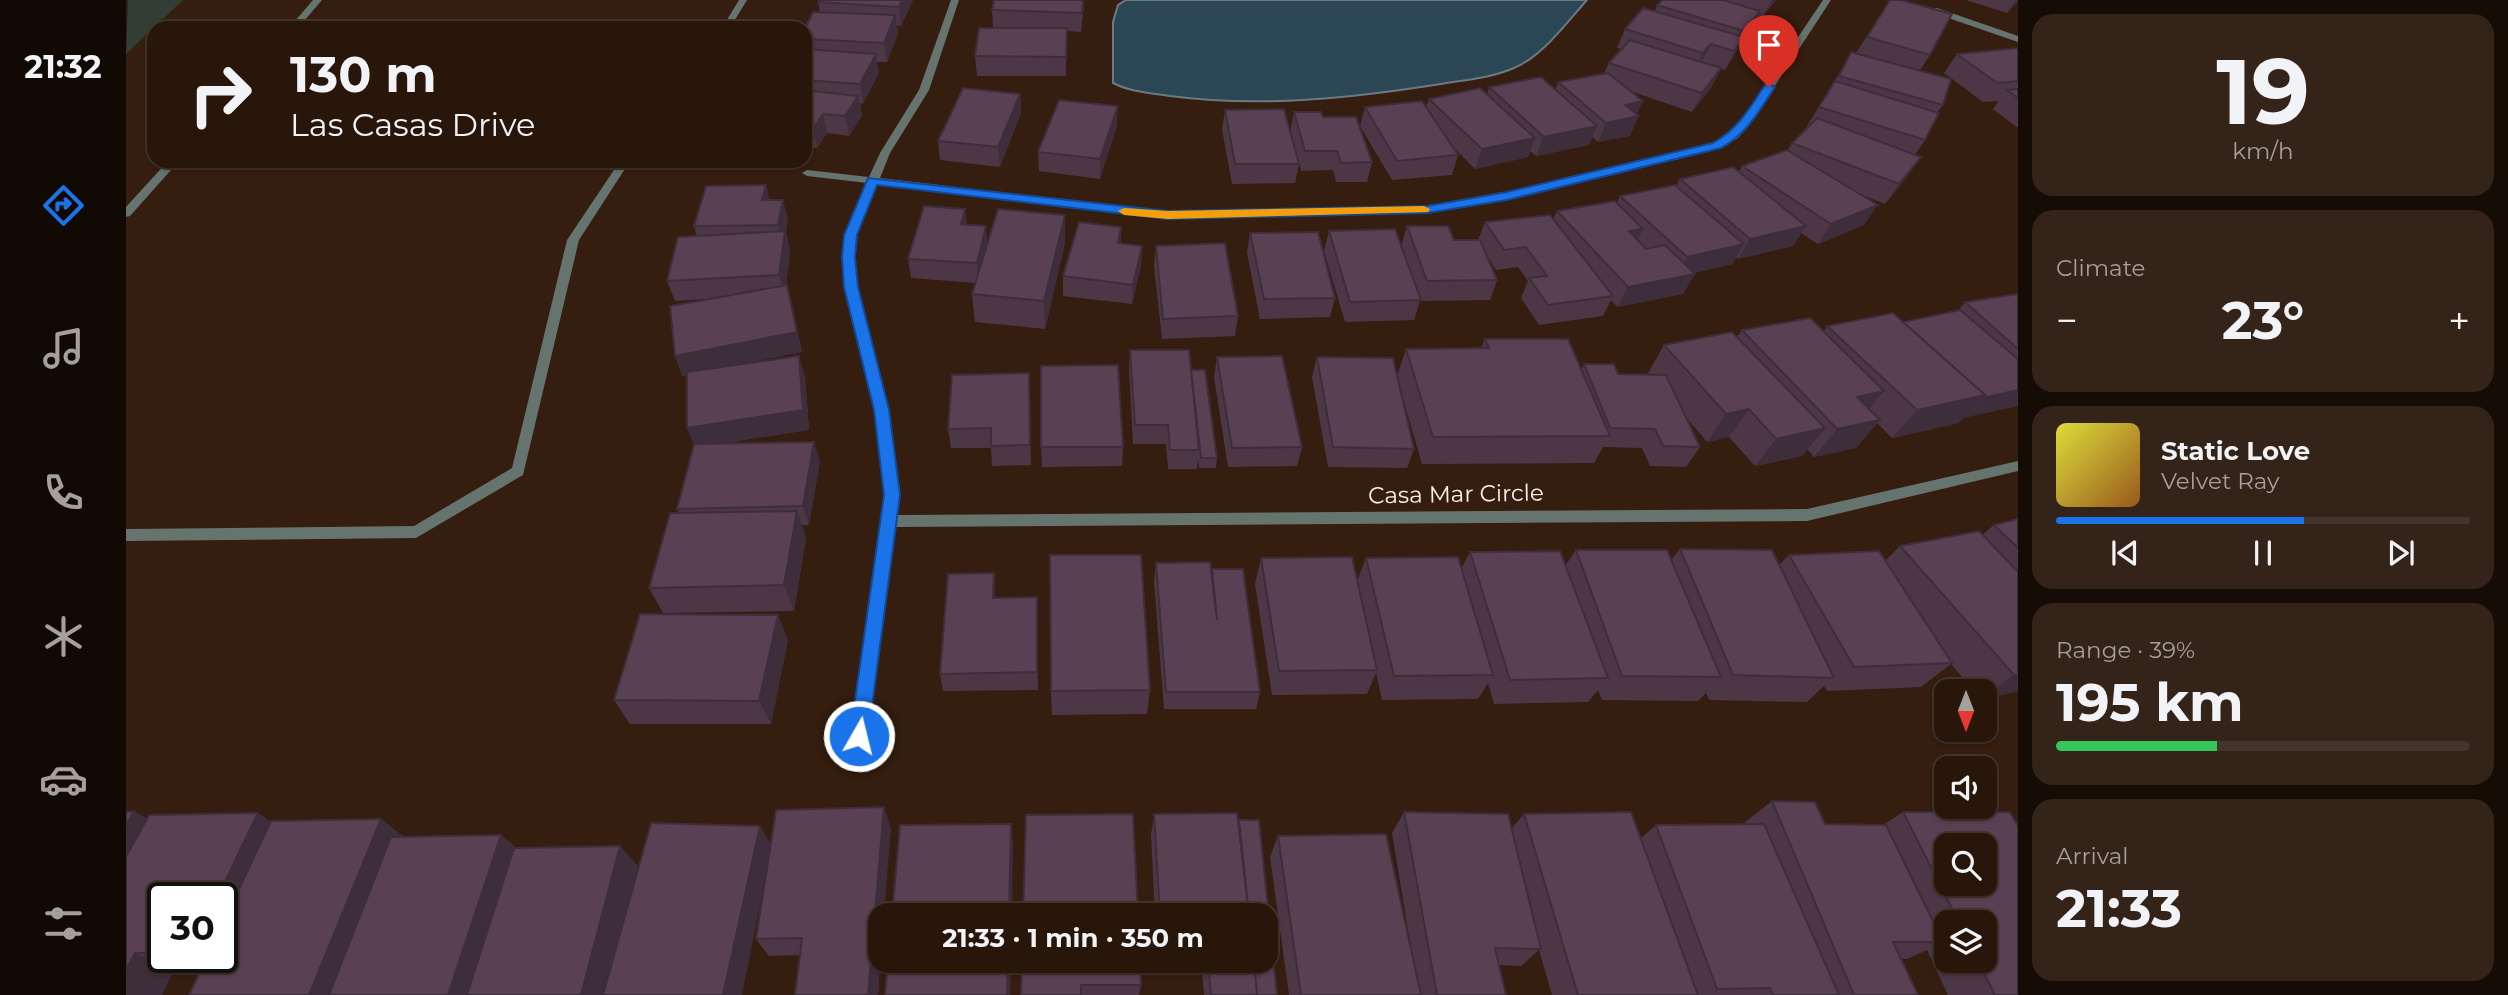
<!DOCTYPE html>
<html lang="en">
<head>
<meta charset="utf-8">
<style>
	body { margin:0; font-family:Montserrat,sans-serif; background:#342319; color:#f1f3f6; height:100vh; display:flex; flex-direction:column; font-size:26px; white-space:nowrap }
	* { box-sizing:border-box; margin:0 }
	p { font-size:23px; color:#a59f9d }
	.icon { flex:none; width:38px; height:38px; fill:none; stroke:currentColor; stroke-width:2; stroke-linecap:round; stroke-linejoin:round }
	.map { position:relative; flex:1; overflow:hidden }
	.details { display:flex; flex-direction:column; gap:14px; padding:14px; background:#160c06; width:490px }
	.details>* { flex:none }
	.top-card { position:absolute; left:21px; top:21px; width:665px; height:147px; border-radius:21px; box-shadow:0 2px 5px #0004,0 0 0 2px #44352c; background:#28160b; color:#f1f3f6; overflow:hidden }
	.needle { width:46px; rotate:180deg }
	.fabs { position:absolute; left:1808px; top:679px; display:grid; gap:14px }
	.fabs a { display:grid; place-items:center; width:63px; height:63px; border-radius:14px; background:#28160b; box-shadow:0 2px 5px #0004,0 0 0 2px #44352c; font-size:35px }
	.speed { position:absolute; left:21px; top:882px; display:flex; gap:14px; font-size:35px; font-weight:700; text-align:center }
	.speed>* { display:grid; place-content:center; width:91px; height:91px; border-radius:50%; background:#28160b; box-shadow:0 2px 5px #0004,0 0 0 2px #44352c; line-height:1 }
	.speed .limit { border:4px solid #111; border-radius:10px; background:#fff; color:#111 }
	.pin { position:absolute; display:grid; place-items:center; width:60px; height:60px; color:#fff; margin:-72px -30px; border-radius:50% 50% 50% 0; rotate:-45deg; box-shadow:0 0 7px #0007 }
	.pin .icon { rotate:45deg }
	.me { position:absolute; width:77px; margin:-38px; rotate:8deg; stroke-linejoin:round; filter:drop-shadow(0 0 5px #0008) }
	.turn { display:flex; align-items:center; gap:24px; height:147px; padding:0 28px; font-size:32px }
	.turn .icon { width:91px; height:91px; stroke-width:2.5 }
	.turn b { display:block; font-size:49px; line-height:60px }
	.big { font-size:52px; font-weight:700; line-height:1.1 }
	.details .widget { flex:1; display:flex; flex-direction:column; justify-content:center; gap:10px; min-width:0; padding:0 24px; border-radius:21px; background:#342319 }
	.details .dial { align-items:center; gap:0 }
	.dial b { font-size:91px; line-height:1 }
	.song { display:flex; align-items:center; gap:21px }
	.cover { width:84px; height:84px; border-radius:10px; background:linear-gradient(135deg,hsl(60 70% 55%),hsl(30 70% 35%)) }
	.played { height:7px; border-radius:4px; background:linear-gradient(90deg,#1a73e8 60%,#44352c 60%) }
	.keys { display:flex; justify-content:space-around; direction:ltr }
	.heat { display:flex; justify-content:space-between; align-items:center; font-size:38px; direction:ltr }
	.charge { height:10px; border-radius:5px; background:linear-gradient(90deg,#34c759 39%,#44352c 0) }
	.trip { position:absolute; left:742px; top:903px; width:410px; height:70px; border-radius:21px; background:#28160b; box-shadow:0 2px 5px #0004,0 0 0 2px #44352c; font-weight:700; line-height:70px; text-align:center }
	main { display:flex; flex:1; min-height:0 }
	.dock { display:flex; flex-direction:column; width:126px; justify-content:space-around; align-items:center; background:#100904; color:#a59f9d }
	.dock .icon { width:49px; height:49px }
	.dock .selected { color:#1a73e8 }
	.dock b { font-size:32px; color:#f1f3f6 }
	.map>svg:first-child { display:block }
	.green { fill:#303e33 }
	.water { fill:#2b4755; stroke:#6b7a81; stroke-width:2 }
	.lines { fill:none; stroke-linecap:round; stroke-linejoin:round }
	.minor { fill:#65746e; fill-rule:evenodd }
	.wall { fill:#4d3747; fill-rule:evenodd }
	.shaded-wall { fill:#3e2d3a }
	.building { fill:#594053; stroke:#3e2d3a; stroke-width:2; fill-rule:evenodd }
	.route { fill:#1a73e8; stroke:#114b97; stroke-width:2 }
	.slow { fill:#f59e0b }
	.labels { text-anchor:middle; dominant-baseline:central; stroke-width:7; stroke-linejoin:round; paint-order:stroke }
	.street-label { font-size:23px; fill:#fff0e9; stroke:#351d0f }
</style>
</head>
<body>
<main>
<nav class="dock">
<b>21:32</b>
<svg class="icon selected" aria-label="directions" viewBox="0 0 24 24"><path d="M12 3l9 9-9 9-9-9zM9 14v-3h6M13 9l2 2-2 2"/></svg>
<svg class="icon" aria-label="music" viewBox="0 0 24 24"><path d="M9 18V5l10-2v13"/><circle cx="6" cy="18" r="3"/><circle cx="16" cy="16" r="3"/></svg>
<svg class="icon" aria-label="phone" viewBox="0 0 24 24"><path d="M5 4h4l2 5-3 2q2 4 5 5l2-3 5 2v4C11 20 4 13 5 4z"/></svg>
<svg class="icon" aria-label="climate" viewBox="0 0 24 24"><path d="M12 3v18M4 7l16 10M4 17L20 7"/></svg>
<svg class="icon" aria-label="car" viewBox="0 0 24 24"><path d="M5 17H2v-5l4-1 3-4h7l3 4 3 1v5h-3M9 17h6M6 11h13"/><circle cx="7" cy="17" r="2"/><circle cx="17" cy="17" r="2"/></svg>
<svg class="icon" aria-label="filters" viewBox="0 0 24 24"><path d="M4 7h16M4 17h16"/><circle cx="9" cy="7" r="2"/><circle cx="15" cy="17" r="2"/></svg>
</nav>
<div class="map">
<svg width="1892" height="995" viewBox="0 0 1892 995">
	<rect width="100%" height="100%" fill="#351d0f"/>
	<path class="green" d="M2 0H57L0 54Z"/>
	<path class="water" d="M1000 0H1461C1440 23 1417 56 1388 68 1365 78 1339 80 1315 84 1226 98 1134 108 1044 96 1026 93 1004 92 987 83V22L992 5Z"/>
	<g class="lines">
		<path class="minor" d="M187 0H196L172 28H163Z
			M613 0H621L604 28H596Z
			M825 0H833L803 90 764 153 754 178 1042 212 1301 206 1381 193 1571 149 1603 135 1613 125 1697 0H1705L1622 127 1611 139 1578 153 1381 199 1301 212 1042 218 751 184C744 200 735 217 730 234 722 265 734 300 742 330 755 384 778 460 770 515L1681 509 1892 461V471L1681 521 769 527 741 736 739 741 733 744 727 741 725 736 759 495 748 410 719 287 716 257 718 235 741 183 681 176 676 173 681 170 743 177 754 153 793 90Z
			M1805 8H1811L1892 36V42L1805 12Z
			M42 161H53L4 216 0 217V207Z
			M494 161H504L453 240 397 475 290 538 0 541V529L288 526 386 468 441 240Z"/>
	</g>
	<path class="wall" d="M787 0 775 26 771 25 772 34 761 62H751L753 73 737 104 734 103 736 116 723 136 701 133 691 148 679 147V39L694 12 692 2Z
		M1536 0H1650L1635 19 1630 18 1624 30 1618 38 1608 56 1599 70 1595 69 1585 88 1566 112 1507 92 1511 115 1504 136 1472 142 1466 137 1463 145 1410 156 1404 151 1402 157 1349 169 1327 147 1332 155 1326 175 1266 180 1234 126 1239 107H1300L1303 99 1361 95 1363 87 1429 90 1432 82 1478 73 1483 63 1495 49 1491 48 1499 29 1529 11 1531 5Z
		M1764 0 1804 55 1794 70 1817 105 1811 113 1799 140 1789 155 1795 157 1781 177 1759 204 1736 195 1738 225 1692 244 1675 233 1667 246 1612 259 1610 257 1606 264 1568 273 1569 274 1557 294 1491 307 1485 300 1477 316 1413 325 1395 298 1402 281 1392 267 1370 270 1362 257 1371 280 1364 300 1294 301 1288 320 1219 322 1198 251 1203 231 1275 246 1281 226 1328 240H1352L1359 222 1427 219 1431 211 1491 203 1494 196 1550 186 1554 179 1613 172 1616 166 1662 150 1666 143 1682 127 1681 126 1707 84 1725 52 1730 53Z
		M1840 0H1892L1881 13Z
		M958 6 955 32 941 31 940 76H851L849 56 867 28 866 10Z
		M1892 48V128L1867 109 1873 101 1857 102 1818 73 1831 54Z
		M894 94 895 113 874 167 814 160 812 141Z
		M1099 110 1173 164 1169 183 1106 184 1096 129Z
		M1168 112 1197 117 1246 162 1241 182H1210L1207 170 1175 171 1164 132Z
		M991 126 974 179 913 171 912 152Z
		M644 200 662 220 660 232 664 251 660 285 666 304 676 352 609 365 679 376 683 430 596 443 694 461 683 525H676L680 538 668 611 537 613 523 588 553 513 551 509 568 445 561 375 556 376 581 299 549 301 541 281 571 236 568 226Z
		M839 209 841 225 860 226 861 245 939 215V243L919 329 849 322 846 294 850 283 785 278 782 259Z
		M995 227V243L1016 246 1015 266 1006 304 937 296V276Z
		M1124 233 1209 298 1204 317 1134 319 1121 253Z
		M1030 246 1112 316 1109 336 1036 339 1028 266Z
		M1892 294V406L1837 417 1833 423 1766 438 1751 423 1730 448 1688 457 1681 449 1676 456 1629 466 1603 437 1581 442 1559 416 1574 447 1560 467 1524 466 1516 448 1477 447 1468 463 1296 464 1273 385 1288 449 1281 468 1202 467 1186 377 1191 357 1271 376 1280 349 1355 348 1359 339 1455 370 1458 364 1492 374H1523L1522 373 1538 345 1611 337 1616 330 1698 331 1701 326 1777 322 1832 311 1839 302Z
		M1004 350 1065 370 1091 458 1090 468H1073L1072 459 1071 469H1042L1040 444H1007L1003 370Z
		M1091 357 1176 447 1171 466 1102 467 1088 377Z
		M904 393 905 465 866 466 865 448H825L822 429Z
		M915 447H997L996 466 916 467Z
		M1892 519V691L1858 699V691H1848L1825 664 1795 687 1701 691 1698 686 1681 702 1583 700 1580 693 1572 701 1476 700 1472 690 1462 702 1368 704 1362 683 1352 699 1256 700 1250 673 1241 694 1146 695 1129 584 1135 558 1231 581 1240 558 1335 569 1344 552 1439 566 1450 550 1545 560 1554 549 1653 565 1663 555 1759 561 1774 546 1856 535 1868 525Z
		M1030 563 1085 575 1086 569 1134 692 1130 709H1038L1028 581Z
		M869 591V598L912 615V690L817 691 814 674Z
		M662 640 645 724H504L488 700Z
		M1024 690 1021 714 926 715 925 691Z
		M1646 801 1689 802 1699 824 1757 825 1777 812H1884L1892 826V995H1822L1801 950 1781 959H1775L1792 995H1426L1413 950 1395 966 1373 965 1380 995H1163L1144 857 1152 836 1260 834 1287 960 1266 833 1278 812 1382 814 1385 829 1398 814 1505 812 1514 839 1530 825 1619 824V822ZM1820 845H1858V884H1820ZM1820 922H1858V961H1820Z
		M8 811 21 819 145 822 255 819 277 837 375 835 390 848 512 866 503 903 644 844 765 828 754 915V961L752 995H669L674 955 643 956 630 939 638 884 75 970H48L36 995H0ZM37 898 96 957H37Z
		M1111 813 1112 823 1113 820H1133L1151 995H1078L1076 971H1032V961H1139V915H1029L1025 835 1028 814Z
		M896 961 1015 985 1013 995H895Z"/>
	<path class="shaded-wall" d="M776 0H787L775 26 773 7Z
		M957 0H958V6L955 32Z
		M1645 0H1650L1635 19 1645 1Z
		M1890 0H1892V2L1881 13Z
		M1634 11 1608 56 1599 70 1618 31Z
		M769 15 772 34 761 62 758 43Z
		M1585 44 1575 63 1568 72 1577 53Z
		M750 54 753 73 737 104 734 84Z
		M1595 68 1585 88 1566 112 1576 93Z
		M894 94 895 113 874 167 872 147Z
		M732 96 736 116 723 136 719 116Z
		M1517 101 1510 117 1513 116 1504 136 1472 142 1480 123 1499 105Z
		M992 106 991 126 974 179V159Z
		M697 114 701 133 691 148 687 129Z
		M1471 126 1463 145 1410 156 1418 137Z
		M1409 138 1402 157 1349 169 1356 149Z
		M1795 157 1781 177 1759 204 1773 184Z
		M640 185 645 205 636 200Z
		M657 200 662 220 660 232 664 251 659 295 653 275 657 244 652 225Z
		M1752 205 1738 225 1692 244 1705 224Z
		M839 209 841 229 835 224Z
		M939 215V243L919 329 918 301Z
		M860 226 861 245 852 283 851 263Z
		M1680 226 1667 246 1612 259 1624 239Z
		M995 227V247L992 243Z
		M1517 229 1507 249 1503 231Z
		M1618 244 1606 264 1549 277 1561 257Z
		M1016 246 1015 266 1006 304 1007 285Z
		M1569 274 1557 294 1491 307 1502 287Z
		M661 285 676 352 556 376 549 356Z
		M673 356 679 376 683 430 569 448 561 428Z
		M903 373 904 393 905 465 904 445Z
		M1892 390V406L1838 418 1857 398Z
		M1758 391 1735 419 1731 397Z
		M1859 395 1833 423 1766 438 1791 410Z
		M1623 409 1603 437 1581 442 1600 414Z
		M1754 420 1730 448 1688 457 1711 429Z
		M1699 428 1676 456 1629 466 1650 439Z
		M688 442 694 461 683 525 677 506Z
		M671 511 680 538 668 611 658 585Z
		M868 573 869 591V616L867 598Z
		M911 597 912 615V690L911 672Z
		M652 615 662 640 645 724 633 701Z
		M1888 675H1892V691L1858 699V697Z
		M758 807 765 828 758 915H754V961L752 995H742Z
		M8 811 45 833 0 916V826Z
		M132 813 164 834 101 970 73 957H96V898H91Z
		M255 819 282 840 221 995H183Z
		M885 824 887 845 886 915H883Z
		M634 826 646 846 616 995H597Z
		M375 835 397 855 354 995H322Z
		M494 846 512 866 480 995H455Z
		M9 953 48 970 36 995H0V970Z
		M882 961H885L884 995H881Z"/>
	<path class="building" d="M693 0H776L773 7 692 2Z
		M868 0H957L956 13 866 10Z
		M1536 0H1597L1634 11 1618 31 1531 5Z
		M1764 0H1775L1826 14 1804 55 1741 37Z
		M1517 8 1618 37 1608 51 1585 44 1577 53 1499 29Z
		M687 12 769 15 758 43 679 39V28Z
		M853 28H941L940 57 849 56Z
		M1504 40 1595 68 1576 93 1483 63Z
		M1892 48V81L1871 83 1831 54Z
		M679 49 750 54 734 84 679 80Z
		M1725 52 1825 79 1817 105 1713 76Z
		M1482 73 1517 101 1499 105 1513 116 1480 123 1432 82Z
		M1415 77 1471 126 1418 137 1363 87Z
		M1709 81 1813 113 1799 140 1693 107Z
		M837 88 894 94 872 147 812 141Z
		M1354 88 1409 138 1356 149 1303 99Z
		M1892 89V98L1881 90Z
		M679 90 732 96 719 116 697 114 687 129 679 128Z
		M933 100 992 106 974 159 912 152Z
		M1296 101 1332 155 1271 161 1239 107Z
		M1158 109 1173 164H1109L1099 110Z
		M1168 112H1195L1197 117H1230L1246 162 1215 163 1211 151H1179Z
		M1691 118 1795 157 1773 184 1666 143Z
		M1661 150 1752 205 1705 224 1616 166Z
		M1607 167 1680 226 1624 239 1554 179Z
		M640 185 636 200H657L652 225 568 226 580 186Z
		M1549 185 1618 244 1561 257 1494 196Z
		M1489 201 1517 229 1503 231 1520 249 1539 245 1569 274 1502 287 1431 211Z
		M798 206 839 209 835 224 860 226 851 263 782 259Z
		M872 209 939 215 918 301 846 294Z
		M1424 215 1487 296 1422 305 1403 278 1421 276 1400 247 1378 250 1359 222Z
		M953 222 995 227 992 243 1016 246 1007 285 937 276Z
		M1281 226H1322L1328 240H1354L1371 280 1301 281Z
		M1269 229 1295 300 1224 302 1203 231Z
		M659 231 653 275 541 281 552 237Z
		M1192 232 1209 298 1138 299 1124 233Z
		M1099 243 1112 316 1037 319 1030 246Z
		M661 285 671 332 549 356 544 306Z
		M1892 294V349L1839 302Z
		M1834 310 1892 359V390L1857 398 1859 395 1777 322Z
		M1767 313 1859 395 1791 410 1701 326Z
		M1684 318 1758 391 1731 397 1754 420 1711 429 1616 330Z
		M1606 332 1699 428 1650 439 1623 409 1600 414 1538 345Z
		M1359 339H1442L1484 436 1307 437 1280 349 1363 348Z
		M1004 350H1063L1073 450H1044L1042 425H1009Z
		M673 356 677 410 561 428V372Z
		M1156 356 1176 447 1106 448 1091 357Z
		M1191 357 1267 358 1288 449 1207 447Z
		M1458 364H1488L1492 374 1540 375 1574 447 1537 446 1529 429 1484 428Z
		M992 365 997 447H915V366Z
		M1065 370H1079L1091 458H1075Z
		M903 373 904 445 865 446V428L822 429 826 375Z
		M688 442 677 506 551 509 568 444Z
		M671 511 658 585 523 588 544 513Z
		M1892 519V548L1868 525Z
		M1853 531 1892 572V675H1888L1774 546Z
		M1554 549 1646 550 1708 678 1607 675Z
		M1450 550H1541L1595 677 1496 676Z
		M1434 551 1482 678 1384 680 1344 552Z
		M1753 551 1826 663 1728 667 1663 555Z
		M924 555H1015L1024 690 925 691Z
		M1226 557 1251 670 1153 671 1135 558Z
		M1332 557 1367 675 1268 676 1240 558Z
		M1084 562 1091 620 1086 569H1117L1134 692H1040L1030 563Z
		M868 573 867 598 911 597V672L814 674 822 574Z
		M514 614 652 615 633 701 488 700Z
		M1646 801 1689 802 1699 824 1760 825 1817 942H1767L1792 995H1728Z
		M758 807 742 995H669L676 938 630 939 650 810Z
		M8 811 0 826V812Z
		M1278 812 1382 814 1415 949 1369 948 1380 995H1311Z
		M1505 812 1572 995H1452L1398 814Z
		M1777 812H1884L1892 826V995H1869L1852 961H1858V922H1833ZM1820 845H1858V884H1820Z
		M132 813 91 898H37V953H9L0 970V857L23 815Z
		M1111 813 1123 915H1034L1028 814Z
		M1007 814 1012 915H897L900 815Z
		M255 819 183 995H63L81 957H96V925L145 821Z
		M1113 820H1133L1151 995H1131L1128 961H1139V915H1123Z
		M525 823 634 826 597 995H477Z
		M885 824 883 915H766L774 825Z
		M1638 824 1713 995H1647L1644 988 1591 989 1530 825Z
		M1260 834 1295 995H1175L1152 836Z
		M375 835 322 995H203L265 837Z
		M494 846 455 995H341L388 848Z
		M762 961H882L881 995H759Z
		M896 961H1014L1015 985H955V995H895Z
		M1082 961H1128L1131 995H1085Z"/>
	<path class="route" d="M1643 84 1649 87C1633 111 1621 134 1595 148L1381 200 1301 213 1042 219 751 185 731 235 729 257 732 287 763 410 774 495 742 736 740 742 733 744 726 742 724 736 758 495 748 410 718 287 716 257 718 235 742 178 1042 211 1301 206 1381 192 1587 143C1612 129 1624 108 1639 85Z"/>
	<path class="slow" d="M1298 206 1304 209 1302 212 1042 219 998 215 992 211 998 208 1042 211Z"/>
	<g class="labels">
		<g class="street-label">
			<text transform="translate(1330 494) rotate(-1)">Casa Mar Circle</text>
		</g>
	</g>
</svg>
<div class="fabs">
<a><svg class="needle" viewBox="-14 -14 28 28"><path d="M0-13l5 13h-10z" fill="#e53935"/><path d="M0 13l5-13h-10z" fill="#a59f9d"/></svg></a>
<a><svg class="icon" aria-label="sound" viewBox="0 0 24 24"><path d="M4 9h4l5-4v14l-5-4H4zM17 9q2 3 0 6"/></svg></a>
<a><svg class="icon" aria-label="search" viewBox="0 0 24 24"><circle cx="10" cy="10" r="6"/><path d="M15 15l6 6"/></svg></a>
<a><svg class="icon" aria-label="layers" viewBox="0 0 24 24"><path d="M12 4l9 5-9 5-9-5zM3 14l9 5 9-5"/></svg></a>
</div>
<div class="speed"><div class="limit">30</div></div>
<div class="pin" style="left:1643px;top:87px;background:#d93025"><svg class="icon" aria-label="arrive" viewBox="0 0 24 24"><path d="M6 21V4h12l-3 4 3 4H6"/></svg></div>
<svg class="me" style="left:733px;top:736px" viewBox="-20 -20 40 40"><circle r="17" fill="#1a73e8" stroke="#fff" stroke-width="3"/><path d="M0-11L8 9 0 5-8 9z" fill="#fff"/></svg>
<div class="trip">21:33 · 1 min · 350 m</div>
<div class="top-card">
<div class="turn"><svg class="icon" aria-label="right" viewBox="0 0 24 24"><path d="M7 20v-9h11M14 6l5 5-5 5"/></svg><div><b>130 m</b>Las Casas Drive</div></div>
</div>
</div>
<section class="details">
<div class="widget dial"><b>19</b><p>km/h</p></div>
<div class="widget"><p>Climate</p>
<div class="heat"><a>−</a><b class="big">23°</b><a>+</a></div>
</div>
<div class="widget">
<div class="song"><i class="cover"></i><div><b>Static Love</b><p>Velvet Ray</p></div></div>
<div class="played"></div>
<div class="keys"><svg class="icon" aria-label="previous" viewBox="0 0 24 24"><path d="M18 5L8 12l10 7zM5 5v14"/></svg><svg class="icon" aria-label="pause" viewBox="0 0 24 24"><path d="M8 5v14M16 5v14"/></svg><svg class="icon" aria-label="next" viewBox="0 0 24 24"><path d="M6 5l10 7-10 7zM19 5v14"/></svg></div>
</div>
<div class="widget"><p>Range · 39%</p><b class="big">195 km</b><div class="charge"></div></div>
<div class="widget"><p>Arrival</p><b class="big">21:33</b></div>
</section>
</main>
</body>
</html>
